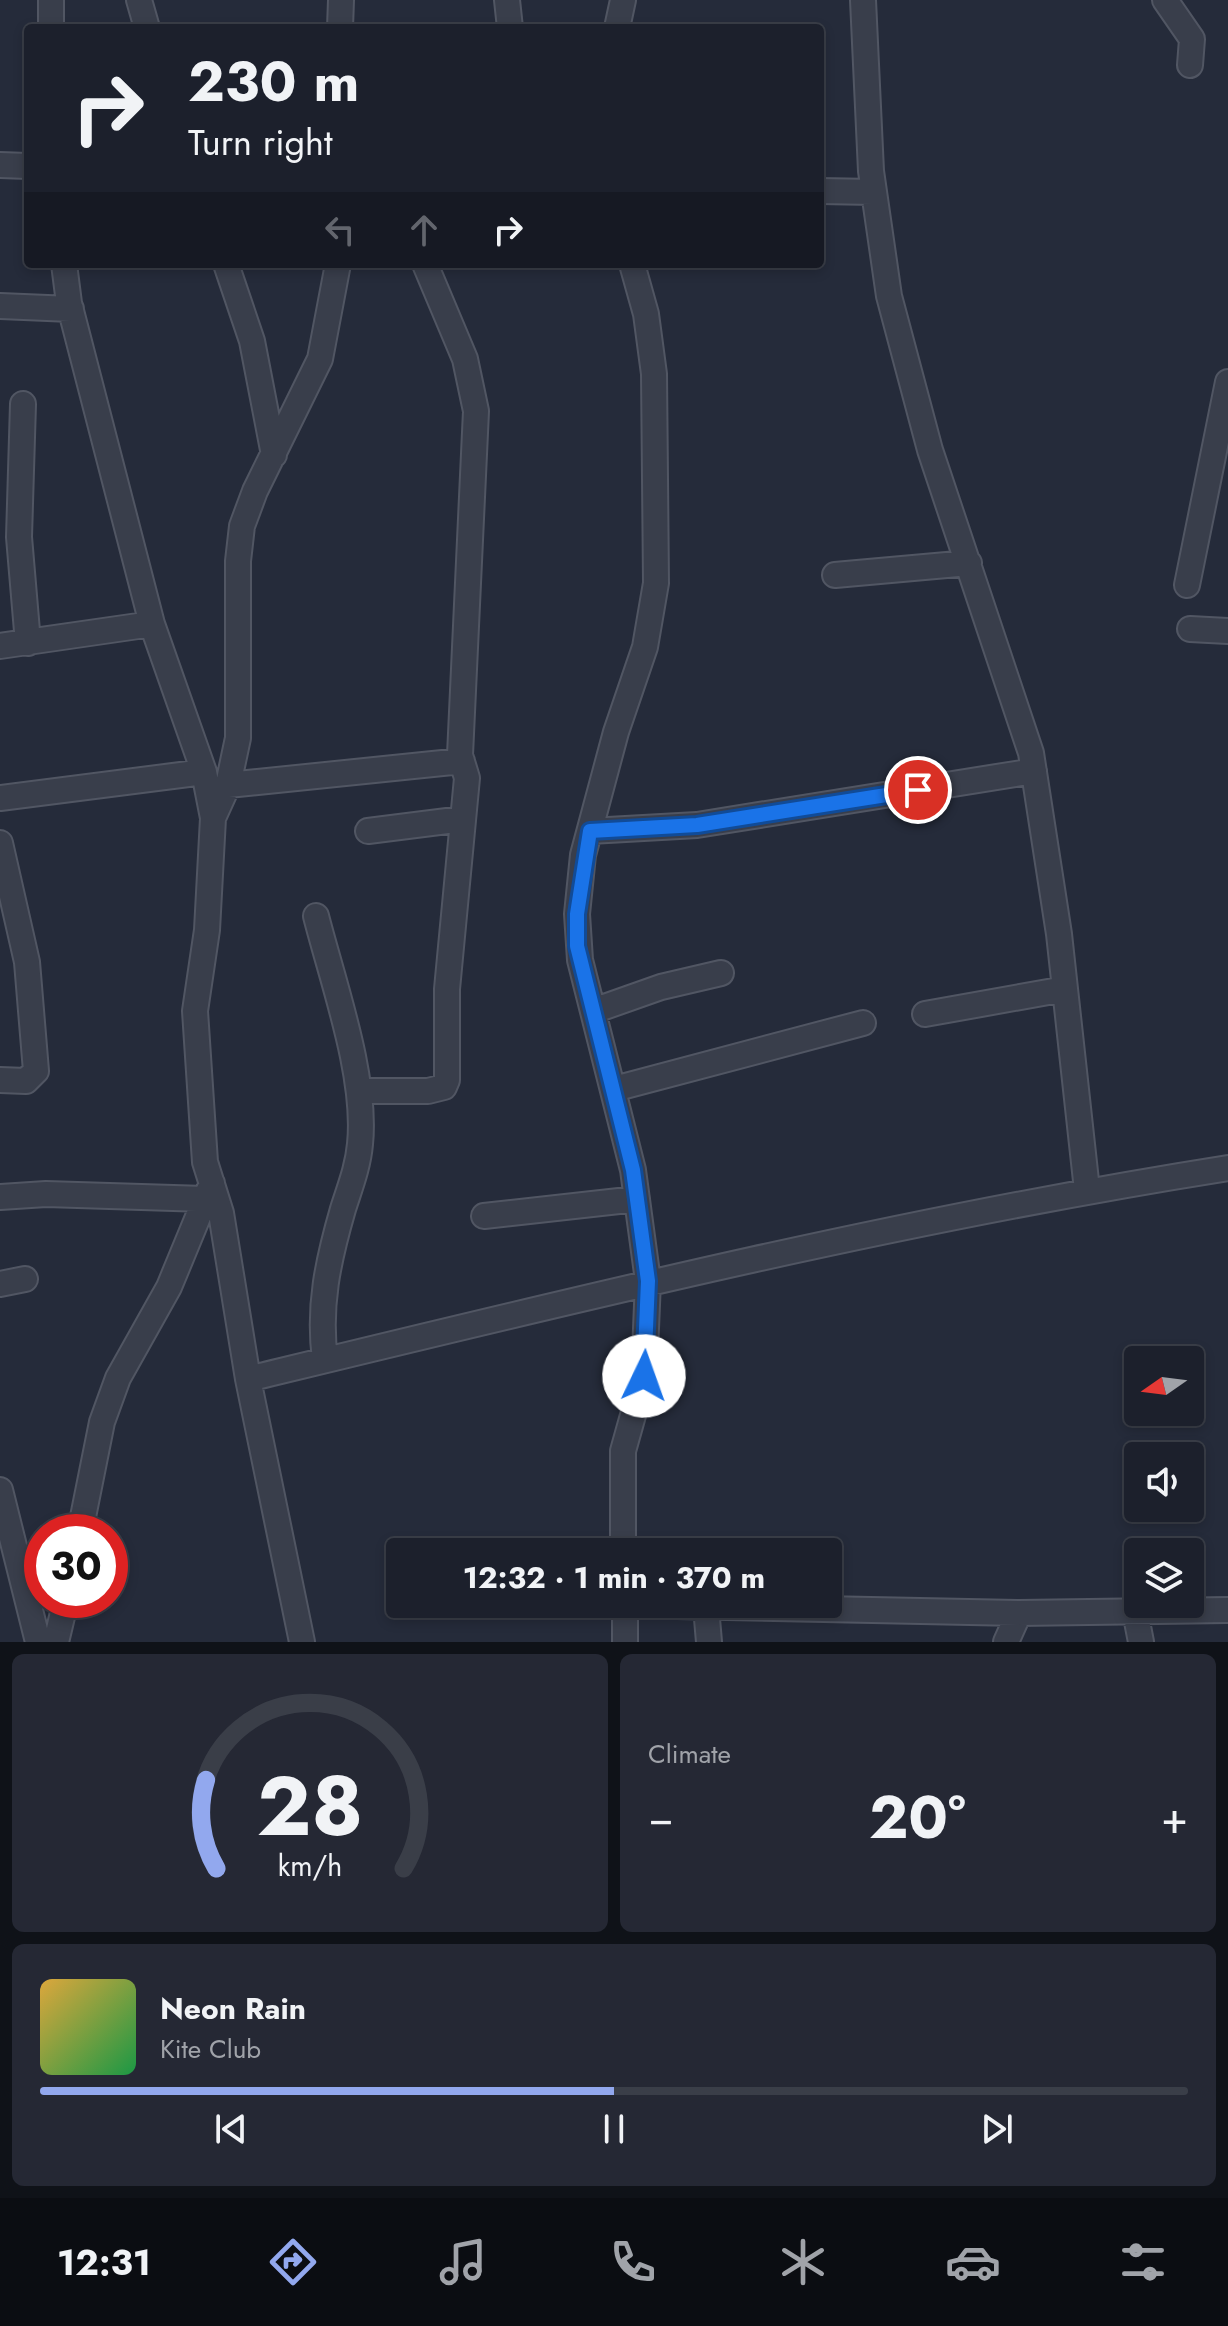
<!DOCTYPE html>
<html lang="en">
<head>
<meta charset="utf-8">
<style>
	body { margin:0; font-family:Jost,sans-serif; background:#252834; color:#f1f3f6; height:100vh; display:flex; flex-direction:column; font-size:30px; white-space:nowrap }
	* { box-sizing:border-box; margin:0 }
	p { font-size:26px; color:#a0a3a9 }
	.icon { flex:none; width:44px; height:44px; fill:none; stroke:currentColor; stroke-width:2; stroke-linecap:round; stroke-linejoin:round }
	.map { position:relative; height:1642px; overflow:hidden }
	.sheet { display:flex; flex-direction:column; gap:12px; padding:12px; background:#0f1218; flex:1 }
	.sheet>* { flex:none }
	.hud { position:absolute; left:24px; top:24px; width:800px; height:244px; border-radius:8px; box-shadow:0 4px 12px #0003,0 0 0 2px #3a3e48; background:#1c202c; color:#f1f3f6; overflow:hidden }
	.needle { width:52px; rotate:256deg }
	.tools { position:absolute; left:1124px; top:1346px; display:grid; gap:16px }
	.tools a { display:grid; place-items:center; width:80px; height:80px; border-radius:8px; background:#1c202c; box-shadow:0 4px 12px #0003,0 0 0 2px #3a3e48; font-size:40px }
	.speed { position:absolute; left:24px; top:1514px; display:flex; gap:16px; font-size:40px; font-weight:700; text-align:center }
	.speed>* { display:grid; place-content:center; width:104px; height:104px; border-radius:50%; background:#1c202c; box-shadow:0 4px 12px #0003,0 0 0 2px #3a3e48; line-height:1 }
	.speed .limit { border:12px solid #d22; background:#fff; color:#111 }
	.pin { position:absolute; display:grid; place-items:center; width:68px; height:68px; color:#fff; margin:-34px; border:4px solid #fff; border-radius:50%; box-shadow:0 2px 8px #0007 }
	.me { position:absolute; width:88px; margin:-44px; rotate:3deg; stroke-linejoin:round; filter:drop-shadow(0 0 6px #0008) }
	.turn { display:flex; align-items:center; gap:28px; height:168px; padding:0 32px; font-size:36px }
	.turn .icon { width:104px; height:104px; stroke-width:2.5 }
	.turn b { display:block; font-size:56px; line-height:68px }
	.lanes { display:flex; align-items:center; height:76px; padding:0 32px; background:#0003; justify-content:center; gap:40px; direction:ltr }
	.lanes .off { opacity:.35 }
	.big { font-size:60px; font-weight:700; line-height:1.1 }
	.sheet .tile { flex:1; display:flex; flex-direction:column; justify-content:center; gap:12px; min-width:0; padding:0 28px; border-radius:12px; background:#252834 }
	.sheet .dial { align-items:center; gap:0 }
	.dial svg { height:208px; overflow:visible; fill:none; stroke:#3a3e48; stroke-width:7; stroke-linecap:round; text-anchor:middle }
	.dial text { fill:#f1f3f6; stroke:none }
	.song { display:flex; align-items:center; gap:24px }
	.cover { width:96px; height:96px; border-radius:12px; background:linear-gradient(135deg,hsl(40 70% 55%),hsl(140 70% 35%)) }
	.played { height:8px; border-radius:4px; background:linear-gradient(90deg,#92a8ee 50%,#3a3e48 50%) }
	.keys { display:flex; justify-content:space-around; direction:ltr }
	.heat { display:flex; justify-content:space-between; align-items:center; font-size:44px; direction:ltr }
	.sheet .tiles { flex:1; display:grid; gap:12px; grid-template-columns:1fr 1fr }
	.tile:last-child { grid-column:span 2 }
	.trip { position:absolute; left:386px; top:1538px; width:456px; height:80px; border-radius:8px; background:#1c202c; box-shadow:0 4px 12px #0003,0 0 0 2px #3a3e48; font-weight:700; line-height:80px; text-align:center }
	.dock { display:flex; height:128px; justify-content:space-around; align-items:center; background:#0b0d12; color:#a0a3a9 }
	.dock .icon { width:56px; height:56px }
	.dock .selected { color:#92a8ee }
	.dock b { font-size:36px; color:#f1f3f6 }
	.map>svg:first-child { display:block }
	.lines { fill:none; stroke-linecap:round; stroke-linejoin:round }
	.minor-casing { stroke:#515663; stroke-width:28 }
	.minor { stroke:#393e4b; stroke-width:24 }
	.route-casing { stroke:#114b97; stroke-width:20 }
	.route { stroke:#1a73e8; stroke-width:14 }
</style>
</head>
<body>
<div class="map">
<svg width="1228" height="1642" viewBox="0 0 1228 1642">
	<rect width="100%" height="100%" fill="#252b3a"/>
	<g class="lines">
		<defs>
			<path id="minor" d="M139 0 147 28
				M507 0 510 28
				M863 0 871 171 889 296 930 450 1031 753 1059 934 1087 1190
				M1165 0 1192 39 1190 65
				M51 28V0
				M340 28 341 0
				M617 28 623 0
				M0 165 28 166
				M820 191 874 192
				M64 264 69 303 152 624 204 772 213 818 207 930 195 1011 205 1162 221 1213 248 1379 302 1642
				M226 264 252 341 274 455
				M0 306 71 309
				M23 404 19 537 28 643
				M835 575 969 563
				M1187 585 1228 382
				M1190 629 1228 631
				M0 646 152 624
				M228 785 462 761
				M0 798 204 772
				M213 818 228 785 238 738V561L242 526 255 491 320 359 338 264
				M368 831 463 819
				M590 831 697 825 1034 771
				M0 843 27 962 36 1071 26 1081 0 1080
				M316 916C333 983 367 1076 360 1144 358 1167 350 1187 343 1209 328 1261 318 1306 325 1360
				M593 1011 661 987 721 973
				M925 1014 1065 989
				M614 1089 863 1023
				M359 1091H428L444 1087 447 1080V989L467 778 460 755 476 411 465 359 425 264
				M0 1197 46 1194 205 1199
				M484 1216 637 1199
				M0 1284 25 1279
				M248 1379C573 1300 898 1220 1228 1168
				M0 1490 38 1642
				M80 1532 102 1422 118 1378 169 1287 212 1183
				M623 1552V1451L644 1376 648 1281 633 1170 580 960 577 914 583 855 616 732 645 647 656 583 654 374 646 314 632 264
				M626 1605 1019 1613 1228 1610
				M706 1607 709 1642
				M1135 1611 1141 1642
				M56 1642 66 1600
				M625 1642V1604
				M1006 1642 1019 1613"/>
		</defs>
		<use href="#minor" class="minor-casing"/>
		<use href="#minor" class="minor"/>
	</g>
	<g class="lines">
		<defs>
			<path id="route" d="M644 1376 648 1281 633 1170 577 946V914L590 831 697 825 918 790"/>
		</defs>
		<use href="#route" class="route-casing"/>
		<use href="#route" class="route"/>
	</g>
</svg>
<div class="tools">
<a><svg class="needle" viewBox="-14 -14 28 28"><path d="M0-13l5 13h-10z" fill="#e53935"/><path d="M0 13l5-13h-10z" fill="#a0a3a9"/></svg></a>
<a><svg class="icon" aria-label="sound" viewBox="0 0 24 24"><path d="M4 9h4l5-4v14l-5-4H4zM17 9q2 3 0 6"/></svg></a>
<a><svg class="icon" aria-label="layers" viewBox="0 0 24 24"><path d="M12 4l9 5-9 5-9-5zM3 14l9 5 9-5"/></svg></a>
</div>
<div class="speed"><div class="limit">30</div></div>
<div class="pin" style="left:918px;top:790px;background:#d93025"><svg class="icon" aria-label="arrive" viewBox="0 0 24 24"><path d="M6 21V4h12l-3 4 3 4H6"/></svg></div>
<svg class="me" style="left:644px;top:1376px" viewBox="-20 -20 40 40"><circle r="19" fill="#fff"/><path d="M0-13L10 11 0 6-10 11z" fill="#1a73e8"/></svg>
<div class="trip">12:32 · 1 min · 370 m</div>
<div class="hud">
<div class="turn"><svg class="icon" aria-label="right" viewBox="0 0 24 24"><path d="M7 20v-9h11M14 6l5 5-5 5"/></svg><div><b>230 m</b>Turn right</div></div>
<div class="lanes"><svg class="icon off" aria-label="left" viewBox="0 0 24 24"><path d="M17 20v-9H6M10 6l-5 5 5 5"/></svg><svg class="icon off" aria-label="ahead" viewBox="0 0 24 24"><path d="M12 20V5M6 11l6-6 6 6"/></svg><svg class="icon" aria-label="right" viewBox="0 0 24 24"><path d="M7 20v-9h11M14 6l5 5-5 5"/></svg></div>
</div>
</div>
<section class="sheet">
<div class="tiles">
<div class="tile dial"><svg viewBox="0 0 100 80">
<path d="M14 69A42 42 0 1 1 86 69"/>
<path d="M14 69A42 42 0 0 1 10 35" stroke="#92a8ee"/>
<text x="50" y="56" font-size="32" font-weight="700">28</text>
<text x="50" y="72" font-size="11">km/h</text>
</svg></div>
<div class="tile"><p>Climate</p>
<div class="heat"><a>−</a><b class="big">20°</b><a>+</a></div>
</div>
<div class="tile">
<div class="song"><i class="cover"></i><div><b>Neon Rain</b><p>Kite Club</p></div></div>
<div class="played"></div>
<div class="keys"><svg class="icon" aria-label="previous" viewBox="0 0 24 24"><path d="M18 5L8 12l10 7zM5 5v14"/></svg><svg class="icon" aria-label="pause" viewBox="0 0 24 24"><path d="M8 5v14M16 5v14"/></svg><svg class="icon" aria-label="next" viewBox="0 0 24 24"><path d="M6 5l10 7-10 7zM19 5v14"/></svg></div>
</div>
</div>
</section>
<nav class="dock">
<b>12:31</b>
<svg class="icon selected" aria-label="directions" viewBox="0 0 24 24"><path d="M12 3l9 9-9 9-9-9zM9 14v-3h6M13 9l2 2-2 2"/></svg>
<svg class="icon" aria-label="music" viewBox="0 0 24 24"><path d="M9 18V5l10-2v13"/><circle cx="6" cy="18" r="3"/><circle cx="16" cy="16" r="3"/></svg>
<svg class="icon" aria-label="phone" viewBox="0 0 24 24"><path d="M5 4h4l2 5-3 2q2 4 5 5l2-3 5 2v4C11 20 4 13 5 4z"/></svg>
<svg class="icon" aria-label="climate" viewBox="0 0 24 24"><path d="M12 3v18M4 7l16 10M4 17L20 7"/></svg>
<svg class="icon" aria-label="car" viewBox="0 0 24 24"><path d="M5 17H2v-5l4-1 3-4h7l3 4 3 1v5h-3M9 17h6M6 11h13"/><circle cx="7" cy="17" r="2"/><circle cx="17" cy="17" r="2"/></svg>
<svg class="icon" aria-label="filters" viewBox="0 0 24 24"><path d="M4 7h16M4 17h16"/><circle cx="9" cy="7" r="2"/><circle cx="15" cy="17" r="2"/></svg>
</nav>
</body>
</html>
